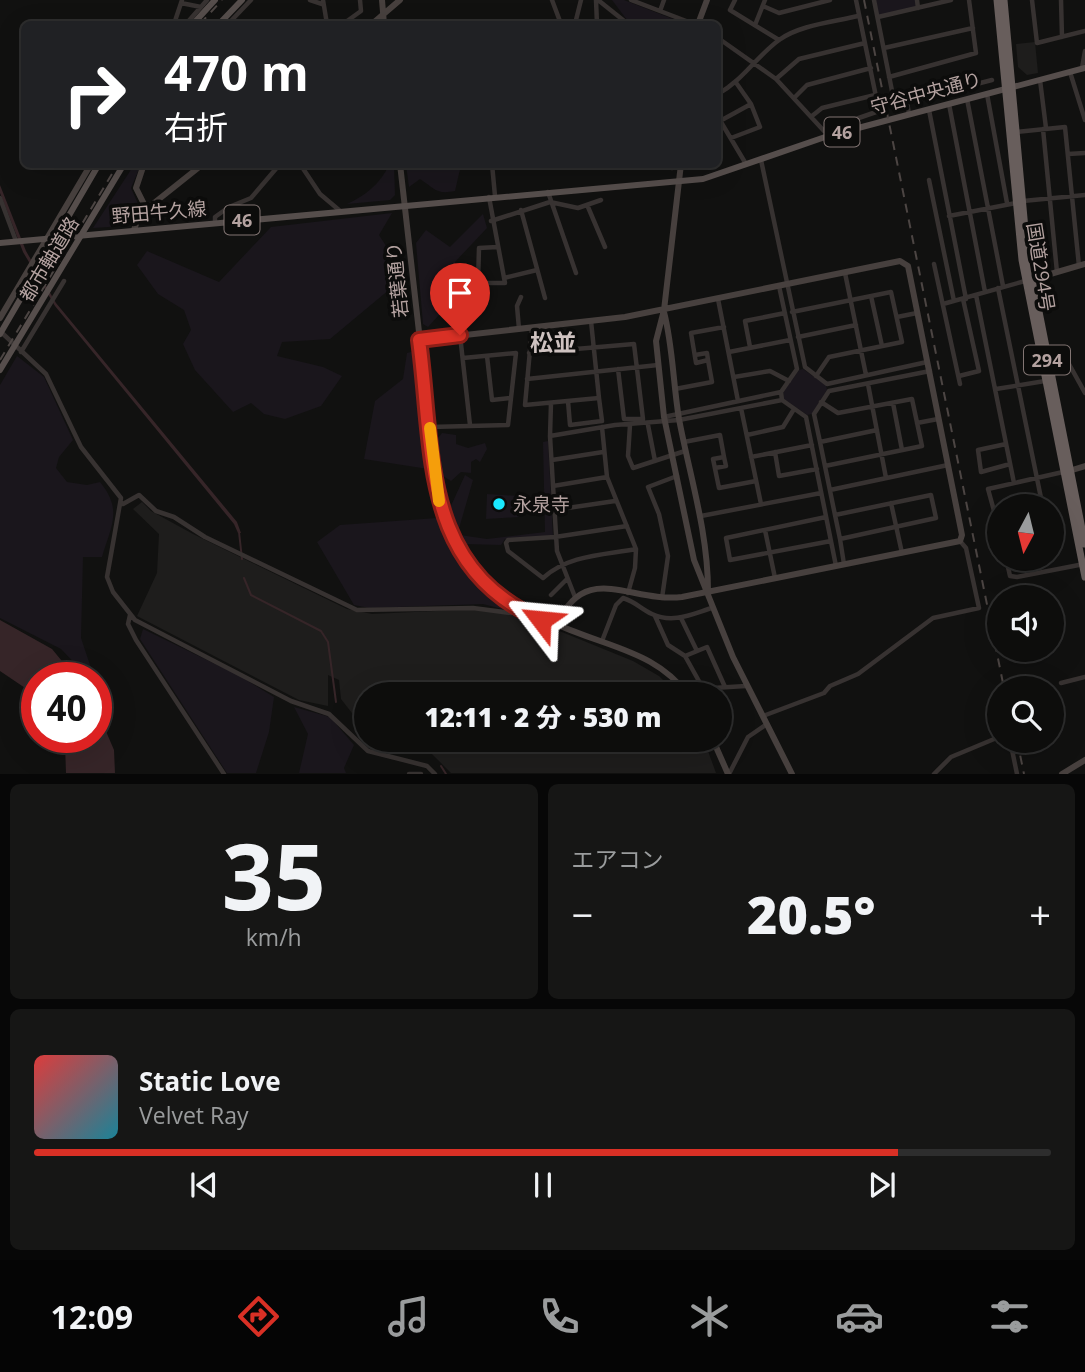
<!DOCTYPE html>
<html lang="ja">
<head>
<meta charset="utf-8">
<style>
	body { margin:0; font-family:"Open Sans","Noto Sans JP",sans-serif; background:#161615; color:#f1f3f6; height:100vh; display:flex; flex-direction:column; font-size:26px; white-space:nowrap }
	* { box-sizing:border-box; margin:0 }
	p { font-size:23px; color:#9a9c9d }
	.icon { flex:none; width:38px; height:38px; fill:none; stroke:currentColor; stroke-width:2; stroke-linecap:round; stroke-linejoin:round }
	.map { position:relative; height:774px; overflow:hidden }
	.panel { display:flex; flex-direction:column; gap:10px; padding:10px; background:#070707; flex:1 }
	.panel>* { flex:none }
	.top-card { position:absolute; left:21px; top:21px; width:700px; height:147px; border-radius:10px; box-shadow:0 7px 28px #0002,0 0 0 2px #2d2d2d; background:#202124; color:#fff; overflow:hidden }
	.needle { width:46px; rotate:187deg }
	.buttons { position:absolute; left:987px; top:494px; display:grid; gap:14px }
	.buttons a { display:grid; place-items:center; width:77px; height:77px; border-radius:50%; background:#0d0d0c; box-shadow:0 7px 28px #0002,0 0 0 2px #2d2d2d; font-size:35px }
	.speed { position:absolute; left:21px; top:662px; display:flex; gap:14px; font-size:35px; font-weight:700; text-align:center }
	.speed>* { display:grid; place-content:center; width:91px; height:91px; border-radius:50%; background:#0d0d0c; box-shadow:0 7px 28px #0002,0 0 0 2px #2d2d2d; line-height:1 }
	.speed .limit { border:10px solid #d22; background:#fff; color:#111 }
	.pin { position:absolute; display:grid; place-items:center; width:60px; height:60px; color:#fff; margin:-72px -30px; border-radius:50% 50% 50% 0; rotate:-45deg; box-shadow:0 0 7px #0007 }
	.pin .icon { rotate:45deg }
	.me { position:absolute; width:77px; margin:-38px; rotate:299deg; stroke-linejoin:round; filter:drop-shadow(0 0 5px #0008) }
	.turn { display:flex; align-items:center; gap:24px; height:147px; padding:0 28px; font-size:32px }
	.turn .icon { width:91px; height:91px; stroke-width:2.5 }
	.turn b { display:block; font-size:49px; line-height:60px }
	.big { font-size:52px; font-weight:800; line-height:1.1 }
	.panel .card { flex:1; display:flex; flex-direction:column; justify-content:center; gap:10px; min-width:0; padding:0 24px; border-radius:10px; background:#161615 }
	.panel .dial { align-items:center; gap:0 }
	.dial b { font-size:91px; line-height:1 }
	.song { display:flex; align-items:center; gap:21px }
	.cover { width:84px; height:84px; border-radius:10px; background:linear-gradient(135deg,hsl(0 70% 55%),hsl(190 70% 35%)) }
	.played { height:7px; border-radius:4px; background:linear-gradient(90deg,#d93025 85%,#2d2d2d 85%) }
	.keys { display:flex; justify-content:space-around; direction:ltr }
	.heat { display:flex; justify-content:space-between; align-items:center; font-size:38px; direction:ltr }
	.panel .tiles { flex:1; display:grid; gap:10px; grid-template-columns:1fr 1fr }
	.card:last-child { grid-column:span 2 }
	.trip { position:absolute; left:354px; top:682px; width:378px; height:70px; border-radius:35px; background:#0d0d0c; box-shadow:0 7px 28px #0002,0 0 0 2px #2d2d2d; font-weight:800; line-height:70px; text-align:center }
	.tab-bar { display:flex; height:112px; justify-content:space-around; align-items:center; background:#050505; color:#9a9c9d }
	.tab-bar .icon { width:49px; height:49px }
	.tab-bar .selected { color:#d93025 }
	.tab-bar b { font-size:32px; color:#f1f3f6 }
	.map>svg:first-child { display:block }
	.built { fill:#1e1d1c }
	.green { fill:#1a161c }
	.water { fill:#362528 }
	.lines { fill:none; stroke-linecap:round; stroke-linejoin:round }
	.stream { stroke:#362528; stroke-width:2 }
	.street { stroke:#373231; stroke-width:4.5 }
	.secondary { stroke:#47403e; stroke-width:6 }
	.primary { stroke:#564e4c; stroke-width:6 }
	.highway { stroke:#685e5c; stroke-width:7 }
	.rail { stroke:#4c4543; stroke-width:2; stroke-dasharray:9 7; stroke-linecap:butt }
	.primary-bridge { stroke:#564e4c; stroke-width:6 }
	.route-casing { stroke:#8d1f18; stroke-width:18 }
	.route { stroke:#d93025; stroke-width:12 }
	.slow { stroke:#f59e0b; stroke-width:12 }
	.poi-dot { fill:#1ae9ff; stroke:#0c0c0b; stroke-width:2.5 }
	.labels { text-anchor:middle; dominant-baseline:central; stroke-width:7; stroke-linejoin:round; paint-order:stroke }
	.shield { fill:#0c0c0b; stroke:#827573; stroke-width:2 }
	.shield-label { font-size:18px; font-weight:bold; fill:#b4a2a0 }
	.street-label { font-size:19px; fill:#b4a2a0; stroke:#0c0c0b }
	.poi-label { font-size:19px; fill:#b4a2a0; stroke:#0c0c0b; text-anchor:start }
	.quarter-label { font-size:23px; font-weight:bold; fill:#cfc3c1; stroke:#0c0c0b }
</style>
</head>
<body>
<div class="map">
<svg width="1085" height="774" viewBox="0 0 1085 774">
	<rect width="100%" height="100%" fill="#111110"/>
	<path class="built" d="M1035 42 1038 73 1027 75 1018 67 1016 44Z
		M142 502 151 511 193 534 347 609 372 614 477 609 525 617 633 661 659 676 678 695H366V731L341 699 339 680 328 675V706L299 700 137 616 157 573 159 534 133 509Z
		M380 740H704L716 773H451L432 754Z"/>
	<path class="green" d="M612 0H624L686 24H630Z
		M874 0H917L918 8 878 17Z
		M134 165 139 169 131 188 140 208C126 229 116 226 93 228Z
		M389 165H394L395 195 390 200 347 204C365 196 381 183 389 165Z
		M406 165H461L455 191C436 195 434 188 420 179L409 187Z
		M392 213 379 235 404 274 402 279 330 339 282 342 277 356 323 367 342 376 321 406 285 419 264 414 251 403 233 412 195 370 183 344 191 330 184 310 158 294 137 265 147 251 219 282 271 227Z
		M483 214 487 228 455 262 461 291 428 327 423 324 416 243 426 230 450 247Z
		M415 351 428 469 364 459 375 401 403 379 407 353Z
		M17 356 44 377 73 440 59 457 56 468 67 482 87 485 100 482C123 510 111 526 102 557H83L81 638 94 677H88L61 649 0 618V385Z
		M803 369 826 385 827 390 812 414 807 415 784 399 783 392 799 370Z
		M442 433 456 435V444L468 448 485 443 487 449 480 462 476 459 471 462V473L461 472 451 481 443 476 437 439Z
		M548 441 553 536 505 539 501 545 464 544 460 535 487 539 545 532 543 442Z
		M465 475 473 480 458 532 450 508Z
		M487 494 518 496 519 517 486 519Z
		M437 518C455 553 477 583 508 607L506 610 483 604 369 608 354 605 317 542 340 525Z
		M143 629 240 676 274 697 269 732 256 773H227L140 639Z
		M294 707 330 717 354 745 344 768 346 773H299L308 734Z"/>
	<path class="water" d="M0 185 26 251 56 303 237 522 241 533H238L234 524 55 306 23 252 0 193Z
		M0 620 52 649 75 677H37V696L0 671Z
		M96 708 114 750 115 773H66L65 745 61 737H96Z"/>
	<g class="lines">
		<path class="stream" d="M239 532 242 559
			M244 578 251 595 321 631 328 642 336 702
			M441 766 446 774"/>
		<path class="street" d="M310 0 322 4
			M323 0 327 24
			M552 0 561 24
			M596 0 597 24
			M598 0 628 24
			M631 0 694 24
			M735 0 730 10 779 40
			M874 0 895 106 907 102 909 114
			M917 0 918 8
			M1032 0 1037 43 1085 31
			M1061 0 1062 37
			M181 3 201 7
			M763 6 779 13 830 0
			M660 11 664 0
			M878 17 951 0
			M174 24 182 0
			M186 24 207 0
			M228 24 251 0
			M343 24 361 11 360 0
			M575 24 581 0
			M755 25 765 0
			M718 38 776 79 824 131
			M884 48 973 28
			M1082 68 1085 51
			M1070 72 1085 120
			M889 77 976 53 969 0
			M776 79 799 59 865 43
			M1040 80 1046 128
			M718 94C743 80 756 57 779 40 799 25 834 22 858 16
			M987 94 1007 203
			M795 97 807 85 871 68
			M967 99 1003 286
			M907 102 992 80
			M949 104 985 292
			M929 110 966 299
			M812 116 822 108 875 95
			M718 117 746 164
			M720 121 751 104 737 84
			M1043 129 1057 272
			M824 130 879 111 856 0
			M1016 132 1065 127 1079 266
			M731 138 760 127 751 104
			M1068 154 1085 153
			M761 160 805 367 827 384 927 362
			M300 164 320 194 339 210
			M492 164 495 196
			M670 164 672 168
			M929 180 954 301
			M548 192 576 273
			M0 198 16 241
			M1023 201 1085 195
			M588 207 605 247
			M521 210 545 298
			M949 216 1016 203
			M491 221 550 202 578 208 601 200
			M215 222V217L229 207 251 198 280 164
			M934 264 960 384
			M845 273 866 375
			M504 278 537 270
			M461 283H505L489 197
			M478 283 479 248 497 247
			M998 288 1041 498
			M976 295 1014 483
			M871 296 882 346
			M718 299 738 401
			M943 304 1025 281
			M792 312 891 292 902 342 829 357 816 376
			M897 317 917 313
			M532 328 525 405 599 398 591 321
			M519 329 517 306 521 297
			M1 332 46 374 81 447 121 498 107 577 113 592 135 620 291 701 329 714 368 751 427 766 435 774
			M460 335 470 425
			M798 337 856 325
			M750 347 745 321 785 313
			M21 352 64 281
			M729 352 790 340
			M529 353 634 344 643 419H624L618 369
			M695 355 707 353 708 360
			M487 356 492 400 511 398
			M1048 359 1064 355 1085 393
			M959 376 979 371 963 299
			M734 377 770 371 789 381
			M527 379 658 365
			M868 384 886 478
			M675 389 712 382 708 360 696 363 691 333 724 327
			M996 389 1045 381
			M782 400 806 417 836 566
			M568 401 570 425 602 421 599 398
			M821 402 838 413 912 399 922 446 825 466
			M551 403 550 436 615 425 679 420 782 400 781 392
			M893 403 902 450
			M741 408 761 504
			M664 417 781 392 797 369 779 286
			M917 423 938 419
			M630 425 628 456 633 468 685 451
			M648 425 655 461
			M430 427 508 425 516 353 463 358
			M602 427 607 477 636 549 635 568 628 593
			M747 435 783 427 794 409
			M550 436 557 551 575 597
			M684 442 720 435 724 457 713 459 719 488 756 481
			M820 442 814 414 829 391 930 371
			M1006 444 978 450 981 472 1010 464
			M775 452 779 476 817 469
			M751 457 812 445
			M552 460 603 452
			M715 468 726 466 724 457
			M553 486 607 477
			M830 490 948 465
			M891 503 902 553
			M123 504 139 495 156 511 174 517 205 537 357 610 473 608 511 613 516 607
			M554 510 615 501
			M835 515 840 539
			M701 516 821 493
			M826 517 726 538 730 560 831 541
			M627 526 555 537 508 540 506 543 508 551 543 578C568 555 603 555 636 549
			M999 529 988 489 1063 472
			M765 530 775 578
			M1006 558 1010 576 1017 577 1084 564
			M844 564 840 539 936 518 931 495 835 515 820 442 877 430
			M551 595 566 580
			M662 598 668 556 659 514 648 487 677 476
			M130 615 128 624 136 640 224 774
			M655 616 668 645 685 656 700 683 713 688 746 686
			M681 618 697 651
			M602 641 616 605 623 598C636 602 641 609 652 614 673 624 692 614 712 608
			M685 656 707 647 725 687
			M1061 683 1085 677
			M763 716 824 693 830 686 858 674 933 618 979 608 966 548 960 541
			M1010 740 1017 774
			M409 774H421
			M729 774 748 737 767 724
			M934 774 951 757 999 737"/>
		<path class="secondary" d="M382 0 384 24
			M372 24 400 0
			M698 24 707 0
			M144 164 136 188 146 208
			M400 164 437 491C459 584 519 613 603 642 637 654 666 665 688 695
			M681 164 664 310 656 341 664 417 694 560 733 657 792 774
			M134 230 139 215 203 164
			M1030 280 1085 264
			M664 312C673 347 673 383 679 419 690 477 708 532 708 591
			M0 318 91 164
			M420 340 625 317 900 261 908 266 962 535 960 541 682 597C630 603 585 560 557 625
			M1069 471 1085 466
			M713 740 728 774
			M1062 774 1085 760"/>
		<path class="primary" d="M193 24 215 0
			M219 24 242 0
			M0 243 703 179 828 136 1085 68"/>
		<path class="highway" d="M997 0 1022 260 1085 577
			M1004 0 1027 251 1085 544"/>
		<path class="rail" d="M864 0 1004 688
			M200 24 222 0
			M0 360 118 164
			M1017 740 1024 774"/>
		<path class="primary-bridge" d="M0 334 99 164
			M0 370 124 164"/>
	</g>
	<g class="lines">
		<defs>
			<path id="route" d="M460 335 419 340C434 450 420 567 541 620"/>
		</defs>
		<use href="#route" class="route-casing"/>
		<use href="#route" class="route"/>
		<path class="slow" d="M430 428 439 501"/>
	</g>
	<circle class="poi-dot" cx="499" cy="504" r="7"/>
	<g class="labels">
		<g class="shield">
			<rect x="824.5" y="117.5" width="35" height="29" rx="5"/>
			<rect x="224.5" y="205.5" width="35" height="29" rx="5"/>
			<rect x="1024" y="345.5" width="46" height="29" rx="5"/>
		</g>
		<g class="shield-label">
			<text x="842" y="132">46</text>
			<text x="242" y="220">46</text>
			<text x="1047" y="360">294</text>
		</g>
		<g class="street-label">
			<text transform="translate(926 93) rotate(-15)">守谷中央通り</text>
			<text transform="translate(159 212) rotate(-5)">野田牛久線</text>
			<text transform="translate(49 259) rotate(-59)">都市軸道路</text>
			<text transform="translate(1041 267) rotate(81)">国道294号</text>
			<text transform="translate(397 280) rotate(-96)">若葉通り</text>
		</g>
		<g class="poi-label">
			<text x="513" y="504">永泉寺</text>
		</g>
		<g class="quarter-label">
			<text x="553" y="342">松並</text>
		</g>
	</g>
</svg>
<div class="buttons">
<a><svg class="needle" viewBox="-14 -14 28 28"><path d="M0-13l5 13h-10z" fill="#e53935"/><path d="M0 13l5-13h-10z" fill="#9a9c9d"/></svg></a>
<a><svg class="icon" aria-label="sound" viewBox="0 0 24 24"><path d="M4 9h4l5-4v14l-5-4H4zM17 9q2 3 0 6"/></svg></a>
<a><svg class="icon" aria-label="search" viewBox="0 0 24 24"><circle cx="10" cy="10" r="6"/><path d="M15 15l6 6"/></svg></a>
</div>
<div class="speed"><div class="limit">40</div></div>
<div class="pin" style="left:460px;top:335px;background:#d93025"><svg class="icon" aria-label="arrive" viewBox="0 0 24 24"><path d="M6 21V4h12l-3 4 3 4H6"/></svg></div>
<svg class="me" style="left:541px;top:620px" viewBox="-20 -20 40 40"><path d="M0-17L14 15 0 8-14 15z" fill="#d93025" stroke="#fff" stroke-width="4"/></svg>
<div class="trip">12:11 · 2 分 · 530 m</div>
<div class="top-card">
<div class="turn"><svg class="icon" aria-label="right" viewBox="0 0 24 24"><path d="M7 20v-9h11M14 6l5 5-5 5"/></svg><div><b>470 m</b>右折</div></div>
</div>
</div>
<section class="panel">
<div class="tiles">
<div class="card dial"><b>35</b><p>km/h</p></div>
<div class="card"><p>エアコン</p>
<div class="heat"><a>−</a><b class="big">20.5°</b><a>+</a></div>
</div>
<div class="card">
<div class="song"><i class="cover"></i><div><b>Static Love</b><p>Velvet Ray</p></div></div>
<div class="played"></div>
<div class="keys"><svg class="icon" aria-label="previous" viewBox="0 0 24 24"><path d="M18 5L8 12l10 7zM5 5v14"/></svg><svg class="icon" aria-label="pause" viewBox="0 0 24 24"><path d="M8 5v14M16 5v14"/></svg><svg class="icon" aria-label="next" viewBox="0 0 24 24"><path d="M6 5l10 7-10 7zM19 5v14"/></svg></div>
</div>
</div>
</section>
<nav class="tab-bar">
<b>12:09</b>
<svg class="icon selected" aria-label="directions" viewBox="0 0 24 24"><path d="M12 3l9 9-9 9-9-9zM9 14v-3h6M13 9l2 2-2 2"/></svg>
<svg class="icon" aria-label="music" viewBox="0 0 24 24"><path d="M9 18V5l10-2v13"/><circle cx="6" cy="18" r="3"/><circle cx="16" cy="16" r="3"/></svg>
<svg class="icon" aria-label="phone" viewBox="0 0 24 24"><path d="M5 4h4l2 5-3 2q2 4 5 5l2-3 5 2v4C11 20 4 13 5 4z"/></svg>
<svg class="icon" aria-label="climate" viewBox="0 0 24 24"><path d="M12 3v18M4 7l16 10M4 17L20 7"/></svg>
<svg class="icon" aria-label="car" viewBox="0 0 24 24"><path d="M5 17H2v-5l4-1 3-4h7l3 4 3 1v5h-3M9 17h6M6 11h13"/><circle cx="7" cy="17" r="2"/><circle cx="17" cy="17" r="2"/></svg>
<svg class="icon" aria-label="filters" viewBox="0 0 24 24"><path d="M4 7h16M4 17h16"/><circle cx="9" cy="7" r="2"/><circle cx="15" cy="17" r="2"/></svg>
</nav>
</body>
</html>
